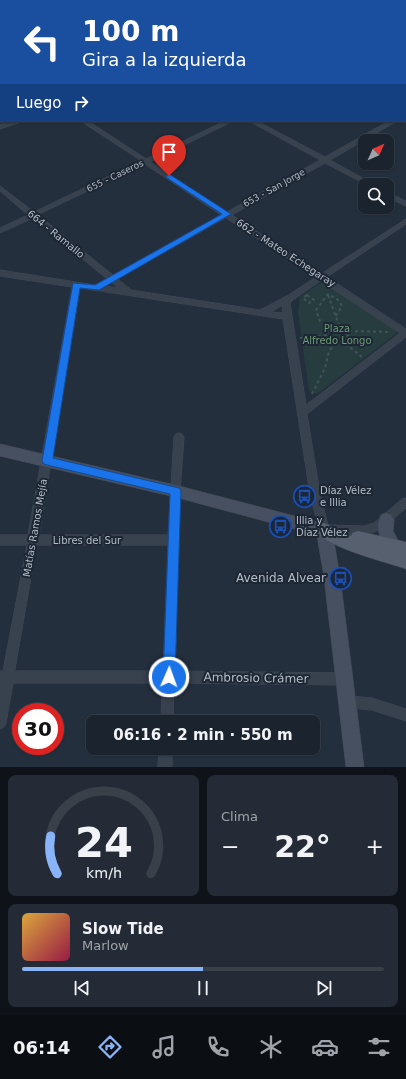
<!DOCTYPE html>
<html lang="es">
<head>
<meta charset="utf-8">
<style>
	body { margin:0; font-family:"DejaVu Sans",sans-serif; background:#242b36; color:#f1f3f6; height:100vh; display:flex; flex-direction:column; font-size:15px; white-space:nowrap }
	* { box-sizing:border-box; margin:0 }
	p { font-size:13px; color:#a0a4aa }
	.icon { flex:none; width:22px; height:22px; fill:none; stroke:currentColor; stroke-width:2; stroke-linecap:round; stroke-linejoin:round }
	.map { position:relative; height:767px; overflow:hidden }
	.drawer { display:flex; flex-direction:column; gap:8px; padding:8px; background:#0f1319; flex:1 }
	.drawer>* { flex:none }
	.hud { position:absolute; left:0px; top:0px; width:406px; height:122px; box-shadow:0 1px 3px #0004,0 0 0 1px #39404a; background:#1a4fa0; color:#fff; overflow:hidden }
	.needle { width:26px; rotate:45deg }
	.buttons { position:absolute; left:358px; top:134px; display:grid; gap:8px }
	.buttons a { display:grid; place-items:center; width:36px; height:36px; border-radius:8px; background:#1b232e; box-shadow:0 1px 3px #0004,0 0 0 1px #39404a; font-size:20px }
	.speed { position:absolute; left:12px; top:703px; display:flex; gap:8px; font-size:20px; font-weight:700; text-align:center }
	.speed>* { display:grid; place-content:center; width:52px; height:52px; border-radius:50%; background:#1b232e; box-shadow:0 1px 3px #0004,0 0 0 1px #39404a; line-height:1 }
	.speed .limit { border:6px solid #d22; background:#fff; color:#111 }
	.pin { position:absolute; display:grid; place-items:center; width:34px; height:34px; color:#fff; margin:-41px -17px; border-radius:50% 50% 50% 0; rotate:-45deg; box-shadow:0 0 4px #0007 }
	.pin .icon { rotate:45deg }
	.me { position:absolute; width:44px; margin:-22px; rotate:2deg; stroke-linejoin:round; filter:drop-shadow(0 0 3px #0008) }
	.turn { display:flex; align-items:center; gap:14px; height:84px; padding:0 16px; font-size:18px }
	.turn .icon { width:52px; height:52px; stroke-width:2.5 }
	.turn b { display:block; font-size:28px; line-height:34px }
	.then { display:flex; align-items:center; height:38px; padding:0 16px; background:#0003; gap:8px; font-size:15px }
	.big { font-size:30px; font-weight:800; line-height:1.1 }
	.drawer .card { flex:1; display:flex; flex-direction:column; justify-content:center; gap:6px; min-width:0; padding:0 14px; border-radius:8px; background:#242b36 }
	.drawer .dial { align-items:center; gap:0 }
	.dial svg { height:104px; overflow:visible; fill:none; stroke:#39404a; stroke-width:7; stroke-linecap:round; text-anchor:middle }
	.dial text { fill:#f1f3f6; stroke:none }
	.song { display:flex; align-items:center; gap:12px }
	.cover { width:48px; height:48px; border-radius:6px; background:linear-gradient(135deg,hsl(40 70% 55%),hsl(340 70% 35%)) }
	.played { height:4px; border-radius:2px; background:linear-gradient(90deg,#8ab4f8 50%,#39404a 50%) }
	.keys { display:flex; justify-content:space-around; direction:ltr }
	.heat { display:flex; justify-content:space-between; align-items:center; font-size:22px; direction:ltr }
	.drawer .tiles { flex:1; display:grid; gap:8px; grid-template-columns:1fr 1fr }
	.card:last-child { grid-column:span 2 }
	.trip { position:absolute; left:86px; top:715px; width:234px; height:40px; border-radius:8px; background:#1b232e; box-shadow:0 1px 3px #0004,0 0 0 1px #39404a; font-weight:800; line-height:40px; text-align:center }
	.menu { display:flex; height:64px; justify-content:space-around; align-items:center; background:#0b0e12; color:#a0a4aa }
	.menu .icon { width:28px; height:28px }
	.menu .on { color:#8ab4f8 }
	.menu b { font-size:18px; color:#f1f3f6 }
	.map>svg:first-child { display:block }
	.green { fill:#263c3f }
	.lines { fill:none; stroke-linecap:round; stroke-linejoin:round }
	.minor-casing { stroke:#414a57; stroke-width:1 }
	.tertiary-casing { stroke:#414a57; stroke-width:1 }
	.secondary-casing { stroke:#414a57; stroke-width:1 }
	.primary-casing { stroke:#414a57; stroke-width:1 }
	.path { stroke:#3f5557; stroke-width:2; stroke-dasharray:3 3; stroke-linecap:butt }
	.minor { fill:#38414e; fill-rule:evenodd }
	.tertiary { fill:#38414e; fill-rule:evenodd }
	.secondary { fill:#465061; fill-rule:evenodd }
	.primary { fill:#56606e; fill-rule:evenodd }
	.wall { fill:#3f4b5c }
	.shaded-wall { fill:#2f3b4b }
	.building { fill:#4b5868; stroke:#5c6777 }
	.route { fill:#1a73e8; stroke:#114b97 }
	.labels { text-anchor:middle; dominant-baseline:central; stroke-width:4; stroke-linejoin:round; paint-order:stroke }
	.far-street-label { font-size:9px; fill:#b4bcc9; stroke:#1d2633 }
	.street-label { font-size:10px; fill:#b4bcc9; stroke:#1d2633 }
	.park-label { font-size:10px; fill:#6b9a76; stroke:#1d2633 }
	.poi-label { font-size:10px; fill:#b4bcc9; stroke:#1d2633; text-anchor:start }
	.near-poi-label { font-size:12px; fill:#b4bcc9; stroke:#1d2633; text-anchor:end }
	.near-street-label { font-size:12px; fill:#b4bcc9; stroke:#1d2633 }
</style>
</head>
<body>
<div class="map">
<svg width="406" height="767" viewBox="0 0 406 767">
	<rect width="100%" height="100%" fill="#242f3e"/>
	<path class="green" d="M320 283H326L393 328 397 333 317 394 309 391 298 312 300 297Z"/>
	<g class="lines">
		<defs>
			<path id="minor" d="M28 0H34V1H28Z
				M160 0H166V1H160Z
				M291 0H298V1H291Z
				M405 9H406V11H405Z
				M406 34V38L405 39V35Z
				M405 44H406V48H405Z
				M0 64 1 65V69L0 68Z
				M405 112H406L405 117Z
				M14 121H24L0 129V125Z
				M81 121H88L146 159 225 121H233L150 162 227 212 320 160 249 121H257L325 157 389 121H397L330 160 375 185H367L325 163 232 215 321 274 406 219V224L327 277 406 329V337L307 414 320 494 328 525 364 526 374 523 402 499 406 498V508L382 529 364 536 324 535 320 533 310 494 283 319 80 288 39 535H168L174 437 176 434 179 433 182 434 184 437 180 491 175 671 344 673 348 675 350 679 348 683 344 685 174 683 173 722H161L162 683H13L6 723 4 727 0 729V671H3L27 545H0V535H28L72 287 0 276V270L95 285 107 279 33 218 0 233V228L28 215 0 191V186L34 212 141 161ZM145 164 221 215 113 275 38 215ZM226 218 316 277 287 296 260 310 131 290 118 279ZM321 281 400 333 306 405 290 303 293 300ZM112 283 119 288 105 286ZM282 306 283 313 271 312ZM37 545H168L163 671H15Z
				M387 192 406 201V206L387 197Z
				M348 696 372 698 406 709V721L372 710 348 708 344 706 342 702 344 698Z
				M160 748H172V767H158Z"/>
			<path id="tertiary" d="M0 33H1L0 38Z"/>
			<path id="secondary" d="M0 444 175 485 329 525 332 530 340 577 364 767H346L324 577 317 535 175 497 0 456Z
				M386 513 391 515 394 520 393 531 401 546 398 551 393 553 388 551C381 539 374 529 381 515Z"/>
			<path id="primary" d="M324 523 351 536 352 533 358 531 406 542V569C386 562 324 547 316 530L318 525Z"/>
		</defs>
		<use href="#minor" class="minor-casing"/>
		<use href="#tertiary" class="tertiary-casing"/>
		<use href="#secondary" class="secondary-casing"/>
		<use href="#primary" class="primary-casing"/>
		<path class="path" d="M307 295 314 300 309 303 303 298Z
			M328 295 339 325
			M336 325 345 327 349 333 347 338 338 340 330 335 329 330Z
			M329 330 320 321 316 310 328 294 338 300 342 306 336 316
			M349 331 390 332
			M300 338 330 335
			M341 340 362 357
			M312 394 325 368 329 351 338 339"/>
		<use href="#minor" class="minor"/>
		<use href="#tertiary" class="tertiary"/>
		<use href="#secondary" class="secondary"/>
		<use href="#primary" class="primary"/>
	</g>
	<path class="wall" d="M49 0H84V1H49Z"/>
	<path class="shaded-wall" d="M77 0H84V1H77Z"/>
	<path class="building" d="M57 0H69L66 1H59Z"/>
	<path class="route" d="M169 174 231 214 99 290 80 288 53 458 179 488 181 491 175 677 173 681 169 683 165 681 163 677 170 494 47 465 44 464 42 461 73 283 95 285 222 214 167 178 166 176Z"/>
	<defs>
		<symbol id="bus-ring" viewBox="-11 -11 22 22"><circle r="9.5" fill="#1d2633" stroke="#1a4fb4" stroke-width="1.5"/><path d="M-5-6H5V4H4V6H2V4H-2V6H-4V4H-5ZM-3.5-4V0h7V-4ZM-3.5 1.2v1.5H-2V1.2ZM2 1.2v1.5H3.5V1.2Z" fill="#1a4fb4"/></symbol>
	</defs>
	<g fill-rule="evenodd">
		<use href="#bus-ring" x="292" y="484" width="25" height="25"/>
		<use href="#bus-ring" x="268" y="514" width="25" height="25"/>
		<use href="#bus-ring" x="328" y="566" width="25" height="25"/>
	</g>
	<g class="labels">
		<g class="far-street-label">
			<text transform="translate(115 176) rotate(-26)">655 - Caseros</text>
			<text transform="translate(274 188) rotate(-29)">653 - San Jorge</text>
		</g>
		<g class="street-label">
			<text transform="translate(56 234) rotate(39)">664 - Ramallo</text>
			<text transform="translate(286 253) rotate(33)">662 - Mateo Echegaray</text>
			<text transform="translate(35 528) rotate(-80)">Matías Ramos Mejía</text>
			<text x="87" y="540">Libres del Sur</text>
		</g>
		<g class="park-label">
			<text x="337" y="328">Plaza<tspan x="337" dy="12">Alfredo Longo</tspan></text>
		</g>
		<g class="poi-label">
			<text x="320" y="490">Díaz Vélez<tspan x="320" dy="12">e Illia</tspan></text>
			<text x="296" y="520">Illia y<tspan x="296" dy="12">Díaz Vélez</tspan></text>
		</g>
		<g class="near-poi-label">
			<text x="326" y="578">Avenida Alvear</text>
		</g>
		<g class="near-street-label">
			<text transform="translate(256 678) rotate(1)">Ambrosio Crámer</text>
		</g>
	</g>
</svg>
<div class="buttons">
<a><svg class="needle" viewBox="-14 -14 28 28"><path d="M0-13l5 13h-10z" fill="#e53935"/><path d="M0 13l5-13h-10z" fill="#a0a4aa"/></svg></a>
<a><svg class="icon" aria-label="search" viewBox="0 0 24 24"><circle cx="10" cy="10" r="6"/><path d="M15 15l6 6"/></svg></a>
</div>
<div class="speed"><div class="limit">30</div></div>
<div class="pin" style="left:169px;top:176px;background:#d93025"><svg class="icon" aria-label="arrive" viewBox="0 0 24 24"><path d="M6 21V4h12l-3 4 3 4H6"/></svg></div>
<svg class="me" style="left:169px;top:677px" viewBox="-20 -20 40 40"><circle r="17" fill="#1a73e8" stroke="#fff" stroke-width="3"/><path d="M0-11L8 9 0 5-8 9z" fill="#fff"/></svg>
<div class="trip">06:16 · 2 min · 550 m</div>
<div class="hud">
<div class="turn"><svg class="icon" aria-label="left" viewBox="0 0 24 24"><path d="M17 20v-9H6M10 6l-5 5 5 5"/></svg><div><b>100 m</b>Gira a la izquierda</div></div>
<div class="then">Luego<svg class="icon" aria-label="right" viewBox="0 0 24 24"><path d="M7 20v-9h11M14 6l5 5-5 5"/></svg></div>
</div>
</div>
<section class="drawer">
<div class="tiles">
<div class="card dial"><svg viewBox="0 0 100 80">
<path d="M14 69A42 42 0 1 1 86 69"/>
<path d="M14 69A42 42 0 0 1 9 40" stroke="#8ab4f8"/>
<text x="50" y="56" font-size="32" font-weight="700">24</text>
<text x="50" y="72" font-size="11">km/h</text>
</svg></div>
<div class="card"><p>Clima</p>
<div class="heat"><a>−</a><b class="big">22°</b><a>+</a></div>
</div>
<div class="card">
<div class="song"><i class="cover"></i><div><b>Slow Tide</b><p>Marlow</p></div></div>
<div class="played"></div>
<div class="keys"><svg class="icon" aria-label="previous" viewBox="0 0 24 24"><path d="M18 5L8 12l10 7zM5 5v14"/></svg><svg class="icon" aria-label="pause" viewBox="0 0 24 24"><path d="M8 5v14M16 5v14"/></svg><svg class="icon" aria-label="next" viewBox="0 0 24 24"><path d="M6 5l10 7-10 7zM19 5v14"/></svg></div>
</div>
</div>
</section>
<nav class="menu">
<b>06:14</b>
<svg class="icon on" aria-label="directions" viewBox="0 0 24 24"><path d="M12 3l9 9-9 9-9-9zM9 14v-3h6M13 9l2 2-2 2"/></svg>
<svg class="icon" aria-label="music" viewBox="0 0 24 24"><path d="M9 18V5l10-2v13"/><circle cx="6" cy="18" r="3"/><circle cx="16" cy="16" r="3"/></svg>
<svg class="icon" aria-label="phone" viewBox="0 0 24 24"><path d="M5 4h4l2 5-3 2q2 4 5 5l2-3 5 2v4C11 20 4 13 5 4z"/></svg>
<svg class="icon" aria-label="climate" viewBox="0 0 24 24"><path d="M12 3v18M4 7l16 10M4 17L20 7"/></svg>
<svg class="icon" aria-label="car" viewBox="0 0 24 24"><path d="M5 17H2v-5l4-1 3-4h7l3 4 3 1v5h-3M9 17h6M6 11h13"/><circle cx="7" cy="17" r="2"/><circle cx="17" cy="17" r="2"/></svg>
<svg class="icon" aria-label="filters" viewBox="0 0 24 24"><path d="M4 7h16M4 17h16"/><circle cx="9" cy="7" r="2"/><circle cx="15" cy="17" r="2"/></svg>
</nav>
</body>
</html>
